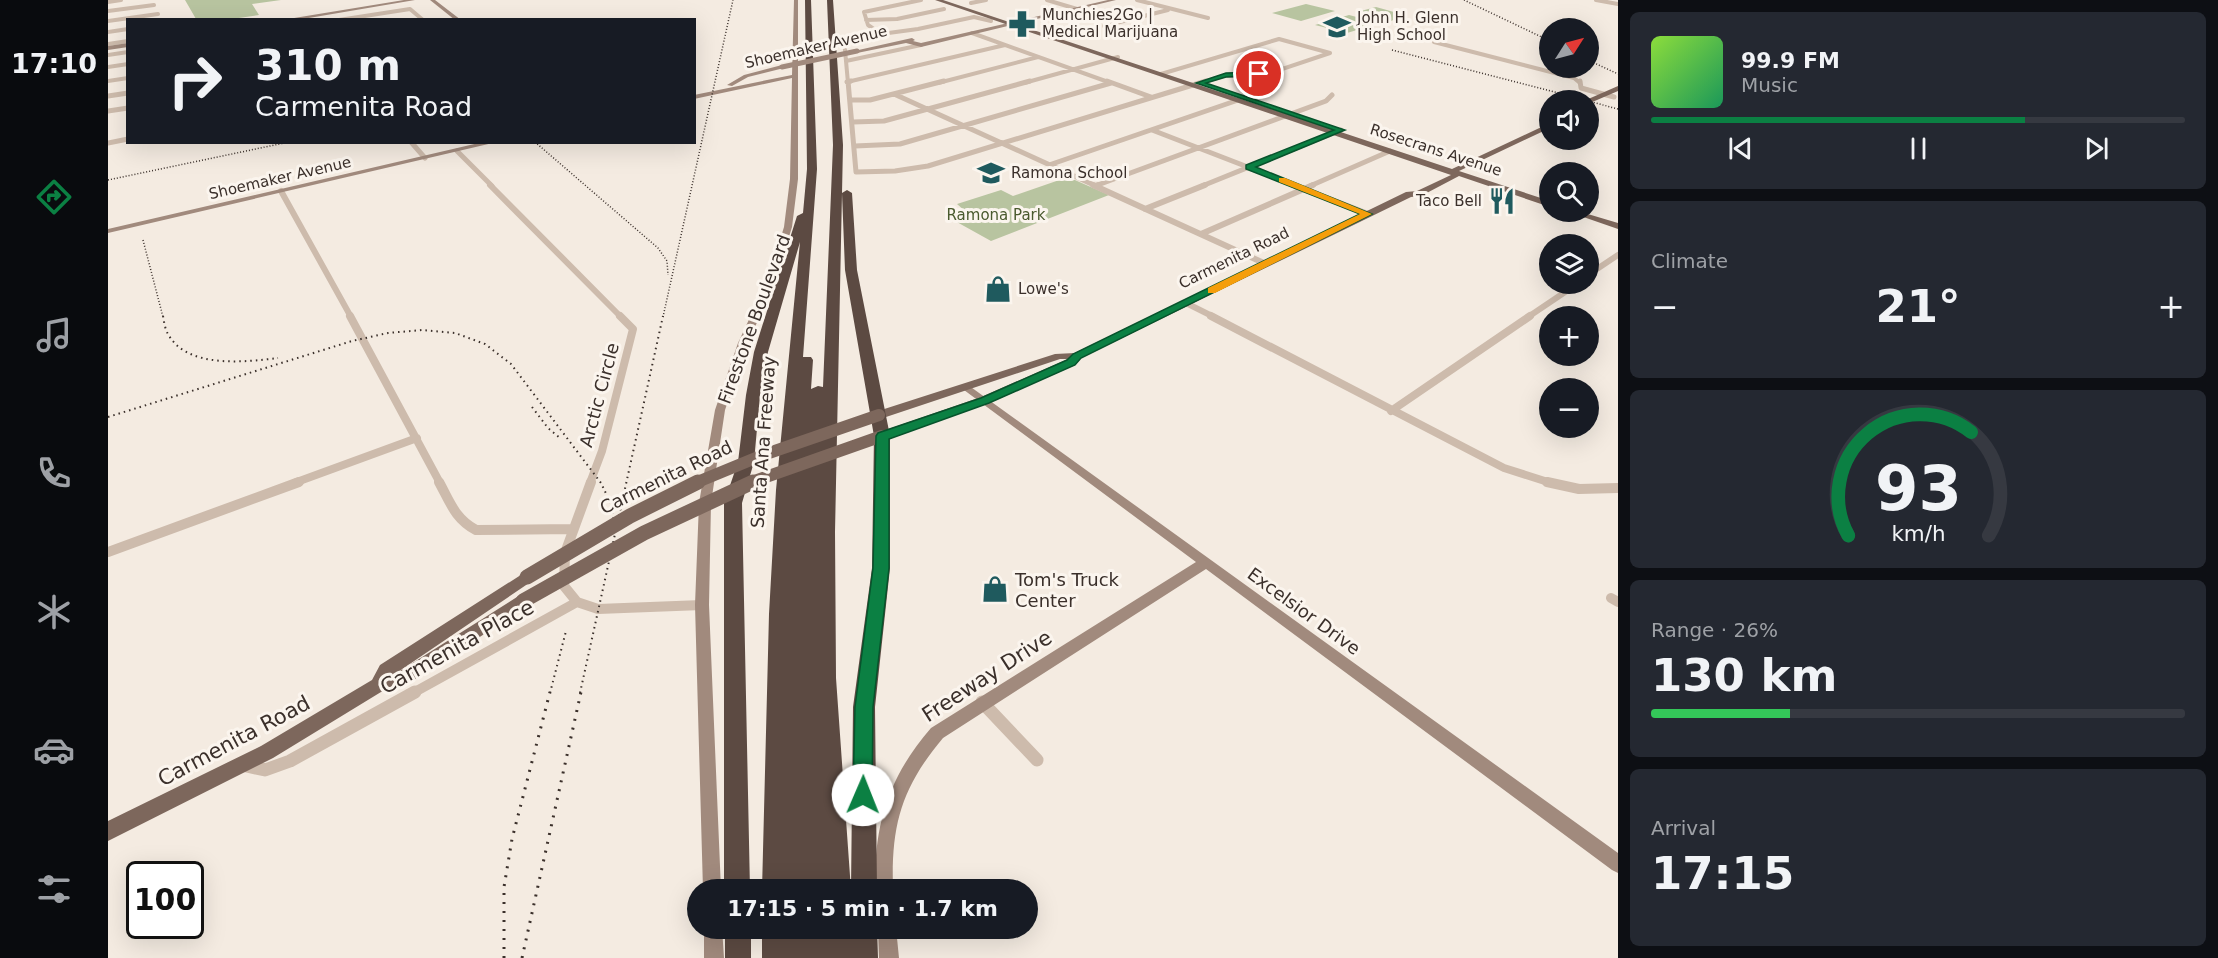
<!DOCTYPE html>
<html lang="en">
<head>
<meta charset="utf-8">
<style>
	body { margin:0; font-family:"DejaVu Sans",sans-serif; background:#242831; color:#f1f3f6; height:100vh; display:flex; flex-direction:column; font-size:22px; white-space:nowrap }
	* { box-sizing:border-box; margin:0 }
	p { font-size:20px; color:#9ea1a6 }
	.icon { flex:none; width:33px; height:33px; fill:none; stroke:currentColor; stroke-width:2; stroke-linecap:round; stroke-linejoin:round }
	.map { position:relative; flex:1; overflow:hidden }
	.side { display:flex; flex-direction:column; gap:12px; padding:12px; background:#0d0f14; width:600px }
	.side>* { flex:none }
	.guide { position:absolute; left:18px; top:18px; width:570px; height:126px; border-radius:0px; box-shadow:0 6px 24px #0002; background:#171b24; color:#f1f3f6; overflow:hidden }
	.needle { width:39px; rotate:54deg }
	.buttons { position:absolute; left:1431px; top:18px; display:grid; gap:12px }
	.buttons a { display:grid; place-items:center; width:60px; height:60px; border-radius:50%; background:#171b24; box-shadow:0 6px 24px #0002; font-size:30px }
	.speed { position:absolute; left:18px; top:861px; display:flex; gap:12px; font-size:30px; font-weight:700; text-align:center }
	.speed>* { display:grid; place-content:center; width:78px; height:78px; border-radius:50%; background:#171b24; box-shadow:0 6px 24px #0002; line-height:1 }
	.speed .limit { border:3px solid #111; border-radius:9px; background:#fff; color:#111 }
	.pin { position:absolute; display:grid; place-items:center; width:51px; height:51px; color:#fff; margin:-26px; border:3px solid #fff; border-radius:50%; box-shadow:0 2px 6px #0007 }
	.me { position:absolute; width:66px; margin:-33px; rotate:1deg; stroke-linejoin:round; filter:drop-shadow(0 0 4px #0008) }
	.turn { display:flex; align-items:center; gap:21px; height:126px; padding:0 30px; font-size:27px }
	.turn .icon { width:78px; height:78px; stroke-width:2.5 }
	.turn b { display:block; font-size:42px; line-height:51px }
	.big { font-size:45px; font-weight:700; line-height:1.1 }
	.side .card { flex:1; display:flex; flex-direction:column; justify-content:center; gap:9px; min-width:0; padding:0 21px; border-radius:9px; background:#242831 }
	.side .dial { align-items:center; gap:0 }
	.dial svg { height:156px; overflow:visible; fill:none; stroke:#363941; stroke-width:7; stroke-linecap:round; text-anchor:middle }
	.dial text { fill:#f1f3f6; stroke:none }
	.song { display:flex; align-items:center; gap:18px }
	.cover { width:72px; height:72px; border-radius:9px; background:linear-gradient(135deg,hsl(90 70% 55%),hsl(150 70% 35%)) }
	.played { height:6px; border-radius:3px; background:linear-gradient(90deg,#0b8043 70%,#363941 70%) }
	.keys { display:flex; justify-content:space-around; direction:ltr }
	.heat { display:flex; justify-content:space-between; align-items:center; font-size:33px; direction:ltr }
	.charge { height:9px; border-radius:4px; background:linear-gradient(90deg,#34c759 26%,#363941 0) }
	.trip { position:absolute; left:579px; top:879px; width:351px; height:60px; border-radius:30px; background:#171b24; box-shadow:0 6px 24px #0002; font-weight:700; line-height:60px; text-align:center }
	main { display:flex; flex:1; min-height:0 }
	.tab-bar { display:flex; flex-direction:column; width:108px; justify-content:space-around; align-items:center; background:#090b0e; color:#9ea1a6 }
	.tab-bar .icon { width:42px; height:42px }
	.tab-bar .current { color:#0b8043 }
	.tab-bar b { font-size:27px; color:#f1f3f6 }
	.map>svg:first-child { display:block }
	.green { fill:#b8c4a0 }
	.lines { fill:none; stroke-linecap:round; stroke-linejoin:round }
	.street-far5 { stroke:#cdbbac; stroke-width:4 }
	.street-far4 { stroke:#cdbbac; stroke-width:5 }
	.street-far3 { stroke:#cdbbac; stroke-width:6 }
	.street-far2 { stroke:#cdbbac; stroke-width:8 }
	.street-far1 { stroke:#cdbbac; stroke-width:10 }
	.street { stroke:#cdbbac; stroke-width:13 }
	.secondary { fill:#a18a7d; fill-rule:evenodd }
	.primary { fill:#7d675c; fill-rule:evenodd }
	.highway { fill:#5c4a42; fill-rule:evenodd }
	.rail-far2 { stroke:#3b302b; stroke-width:1.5; stroke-dasharray:1 2; stroke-linecap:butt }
	.rail-far1 { stroke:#3b302b; stroke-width:2; stroke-dasharray:1.5 4; stroke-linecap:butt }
	.rail { stroke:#3b302b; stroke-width:3; stroke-dasharray:2 7; stroke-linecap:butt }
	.secondary-bridge { stroke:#a18a7d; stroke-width:5 }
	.primary-bridge-far1 { stroke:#7d675c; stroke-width:12 }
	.primary-bridge { stroke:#7d675c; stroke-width:15 }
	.route { fill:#0b8043; stroke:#07532c; stroke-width:1.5 }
	.slow { fill:#f59e0b }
	.labels { text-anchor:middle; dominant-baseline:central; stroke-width:6; stroke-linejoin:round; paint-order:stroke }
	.far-poi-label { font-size:15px; fill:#3b302b; stroke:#fbf5ee; text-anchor:start }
	.far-street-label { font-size:15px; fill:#3b302b; stroke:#fbf5ee }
	.far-park-label { font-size:15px; fill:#4a5a2e; stroke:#fbf5ee }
	.street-label { font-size:18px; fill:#3b302b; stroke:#fbf5ee }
	.poi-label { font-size:18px; fill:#3b302b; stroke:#fbf5ee; text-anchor:start }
	.near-street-label { font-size:21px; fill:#3b302b; stroke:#fbf5ee }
</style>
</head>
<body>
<main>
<nav class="tab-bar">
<b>17:10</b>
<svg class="icon current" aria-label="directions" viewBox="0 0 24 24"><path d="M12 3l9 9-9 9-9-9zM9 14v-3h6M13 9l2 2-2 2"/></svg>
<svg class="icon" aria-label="music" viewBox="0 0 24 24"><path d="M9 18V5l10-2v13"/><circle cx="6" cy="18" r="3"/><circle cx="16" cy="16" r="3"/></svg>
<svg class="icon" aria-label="phone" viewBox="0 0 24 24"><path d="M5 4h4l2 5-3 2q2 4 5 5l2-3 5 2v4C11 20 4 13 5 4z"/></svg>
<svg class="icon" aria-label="climate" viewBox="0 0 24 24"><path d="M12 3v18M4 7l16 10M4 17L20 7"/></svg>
<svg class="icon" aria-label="car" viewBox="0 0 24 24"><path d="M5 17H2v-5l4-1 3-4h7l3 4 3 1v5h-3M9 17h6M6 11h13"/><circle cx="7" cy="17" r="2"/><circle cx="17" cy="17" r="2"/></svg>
<svg class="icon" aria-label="filters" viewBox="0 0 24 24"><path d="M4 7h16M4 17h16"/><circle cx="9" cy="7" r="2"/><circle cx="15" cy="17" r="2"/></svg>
</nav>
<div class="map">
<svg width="1510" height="958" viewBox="0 0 1510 958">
	<rect width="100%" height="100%" fill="#f4ebe1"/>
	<path class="green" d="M77 0H173L144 4 151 15 124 19H88Z
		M1198 4 1227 11 1193 21 1164 13Z
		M1268 7 1286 12 1290 18 1283 21 1249 12Z
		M1241 15 1272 23 1239 33 1207 25Z
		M960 177 1001 195 883 241 838 216 857 211 849 204 893 190 905 196Z"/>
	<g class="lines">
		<path class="street-far5" d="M939 0 969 9
			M1029 0 1100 18
			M1488 0 1510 4
			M0 2 13 0
			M863 3 878 0
			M0 11 46 5
			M231 20 302 9 315 20
			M758 20 789 19 836 9
			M0 21 50 14
			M996 26 1060 10
			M0 32 20 29
			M864 33 1003 83
			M773 34 760 25 756 12 813 0
			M1326 42 1466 78 1472 83
			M0 44 20 41
			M0 55 20 52
			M738 61 813 45
			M0 67 20 64
			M1053 74 1171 39 1222 53
			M0 81 20 78
			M739 82 897 45
			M740 83 736 39 810 29 866 17 883 21
			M830 83 930 57
			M916 83 1010 57
			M1093 83 1115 76 1162 73 1222 53"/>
		<path class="street-far4" d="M740 81 748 172 787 171 820 166 1098 81
			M999 81 1043 97
			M1472 81 1473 88 1506 97
			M739 82 743 81
			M786 94 988 186
			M0 96 20 93
			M742 100H762L836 81
			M0 111 20 108
			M745 122 776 121 922 81
			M1044 130 1189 186
			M303 142 317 158
			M0 143 20 139
			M747 146 792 144 1003 83
			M349 151 384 186
			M941 165 1136 98
			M987 186 1218 101 1224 95
			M1094 186 1233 130
			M1202 186 1282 151"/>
		<path class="street-far3" d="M382 185 513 317
			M985 185 1158 264
			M1185 185 1260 214
			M987 186 990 185
			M173 191 243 317
			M1037 209 1097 185
			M1093 234 1205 185
			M1480 275 1510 255
			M1078 303 1106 317
			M1420 317 1469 284"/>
		<path class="street-far2" d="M242 316 332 483
			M1103 316 1396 468 1443 483
			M1283 411 1422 316
			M186 483 309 438
			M482 483 494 451 525 329 512 316"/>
		<path class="street-far1" d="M331 482C342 502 347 519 368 530L464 529
			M1439 482 1471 489 1510 488
			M0 552 191 482
			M1503 598 1510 602
			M469 602 456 586 457 553 483 482
			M469 602 490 609 594 605
			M305 693 469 602"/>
		<path class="street" d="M874 702 929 760
			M134 765 157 770 182 761 307 692"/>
		<path class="secondary" d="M296 0H307L189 20H174Z
			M322 0H327L353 20H347Z
			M686 0H690V179L684 227 668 279 640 343 617 410 603 503 601 605 613 890H595L587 605 591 503 607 410 630 343 660 279 676 227 682 179 684 78 586 99V95L684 75Z
			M1000 0H1008L813 47 798 43 749 53 746 51 804 38 807 40 805 41 813 43Z
			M20 43V47L0 50V46Z
			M674 65 676 68 640 77 624 86 619 85 636 75Z
			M375 142H389L0 233V229Z
			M860 385 1510 853V873L1504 870 1098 569 835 738C793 788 783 825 785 890H767C766 824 780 778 823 728L1088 562 856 390 855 388Z
			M596 928H614L616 958H596Z
			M770 928H788L791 958H771Z"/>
		<path class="primary" d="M827 0H835L1344 169 1442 123V128L1351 171 1442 201V207L1351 176 1313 196 1303 197 973 358 967 365 881 403 779 439H769L768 436 769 433 873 397 960 359H952L775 418H767L765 415 767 412 947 354 967 353 1298 192 1309 191 1343 175Z
			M1510 86V91L1482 103 1478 100Z
			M1461 212H1473L1510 223V229Z
			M419 571 424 573 427 577 424 581 284 676 409 597 415 595 421 597 423 601 421 605 295 687 273 692 165 758 0 841V821L153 746 264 680 272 665Z"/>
		<path class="highway" d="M697 0H703L709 169 695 357H703L705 360 703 389 710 386 715 387 725 145 719 0H725L735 145 734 193 739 190 744 193 749 270 782 436V568L767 707 769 890H743L745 707 764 568 766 436 737 270 734 193 727 532 728 678 743 890H654L661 614 668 490 692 242 660 352 652 395 646 462 634 503 642 890H616V503L630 462 638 395 646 352 689 216 695 213 699 169Z
			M617 928H643V958H617Z
			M654 928H769L770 958H654Z"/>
		<path class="rail-far2" d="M1356 0 1442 41
			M1284 50 1478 100
			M1480 60 1510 74
			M1480 101 1510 109
			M427 142 550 248 559 261 560 275
			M0 180 181 142
			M35 240 55 317
			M555 317 625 0"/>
		<path class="rail-far1" d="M55 316C56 322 57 329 60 334 79 369 137 362 170 358
			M424 407 440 428 452 438
			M0 417 244 341 280 333 314 330 347 333 377 344 403 364 493 483 503 504 506 522
			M442 693 458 631
			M472 693 555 316"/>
		<path class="rail" d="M396 958V887L404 839 442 692
			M414 958 473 692"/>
		<path class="secondary-bridge" d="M674 67 749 51"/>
		<path class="primary-bridge-far1" d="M587 483 655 455 771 415
			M641 483 774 436"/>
		<path class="primary-bridge" d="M419 577 522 516 590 482
			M415 601 536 533 645 482"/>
	</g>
	<path class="route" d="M1154 72 1151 76 1118 77 1098 83 1237 130 1148 167 1264 214 973 358 967 365 881 403 781 439V568L765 707 764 795 761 802 755 804 748 802 745 795 747 707 765 568 768 436 770 433 873 398 959 360 965 354 1252 214 1138 169V165L1226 130 1088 83 1118 73Z"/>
	<path class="slow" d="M1171 178H1177L1264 214 1107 293H1100V288L1252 214 1171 182Z"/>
	<defs>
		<symbol id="pharmacy-bare" viewBox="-9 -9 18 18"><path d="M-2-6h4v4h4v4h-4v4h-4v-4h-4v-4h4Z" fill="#1f5a5e" stroke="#fbf5ee" stroke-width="2.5" paint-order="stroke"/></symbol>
		<symbol id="school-bare" viewBox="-9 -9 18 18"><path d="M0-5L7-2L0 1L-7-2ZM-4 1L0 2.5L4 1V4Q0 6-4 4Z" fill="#1f5a5e" stroke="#fbf5ee" stroke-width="2.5" paint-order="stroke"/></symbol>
		<symbol id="restaurant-bare" viewBox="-9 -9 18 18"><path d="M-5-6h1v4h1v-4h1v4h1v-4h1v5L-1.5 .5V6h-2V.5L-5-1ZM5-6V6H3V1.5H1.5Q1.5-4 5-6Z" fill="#1f5a5e" stroke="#fbf5ee" stroke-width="2.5" paint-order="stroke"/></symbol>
		<symbol id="shop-bare" viewBox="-9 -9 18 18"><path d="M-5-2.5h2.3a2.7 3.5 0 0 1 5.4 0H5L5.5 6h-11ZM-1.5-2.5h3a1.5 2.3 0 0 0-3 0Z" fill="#1f5a5e" stroke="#fbf5ee" stroke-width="2.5" paint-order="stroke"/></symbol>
	</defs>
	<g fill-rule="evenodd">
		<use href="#pharmacy-bare" x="895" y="5" width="38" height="38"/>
		<use href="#school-bare" x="1210" y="8" width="38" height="38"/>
		<use href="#school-bare" x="864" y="154" width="38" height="38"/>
		<use href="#restaurant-bare" x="1375" y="182" width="38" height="38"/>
		<use href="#shop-bare" x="871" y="270" width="38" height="38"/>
		<use href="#shop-bare" x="868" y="570" width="38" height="38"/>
	</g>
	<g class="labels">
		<g class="far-poi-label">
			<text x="934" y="15">Munchies2Go |<tspan x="934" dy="17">Medical Marijuana</tspan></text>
			<text x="1249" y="18">John H. Glenn<tspan x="1249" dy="17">High School</tspan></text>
			<text x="903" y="173">Ramona School</text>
			<text x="1374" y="201" text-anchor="end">Taco Bell</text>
			<text x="910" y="289">Lowe's</text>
		</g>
		<g class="far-street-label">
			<text transform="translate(708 47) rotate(-13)">Shoemaker Avenue</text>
			<text transform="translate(1328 150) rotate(18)">Rosecrans Avenue</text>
			<text transform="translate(172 178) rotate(-13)">Shoemaker Avenue</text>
			<text transform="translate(1126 258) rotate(-26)">Carmenita Road</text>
		</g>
		<g class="far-park-label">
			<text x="888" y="215">Ramona Park</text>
		</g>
		<g class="street-label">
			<text transform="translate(646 319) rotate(-70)">Firestone Boulevard</text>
			<text transform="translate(491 395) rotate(-75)">Arctic Circle</text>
			<text transform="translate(655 442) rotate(-86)">Santa Ana Freeway</text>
			<text transform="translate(558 477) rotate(-26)">Carmenita Road</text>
			<text transform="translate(1196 611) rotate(36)">Excelsior Drive</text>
		</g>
		<g class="poi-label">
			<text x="907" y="579">Tom's Truck<tspan x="907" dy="21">Center</tspan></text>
		</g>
		<g class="near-street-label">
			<text transform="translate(349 647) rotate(-29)">Carmenita Place</text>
			<text transform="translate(879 676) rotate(-33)">Freeway Drive</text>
			<text transform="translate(126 741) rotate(-28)">Carmenita Road</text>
		</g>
	</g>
</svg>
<div class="buttons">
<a><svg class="needle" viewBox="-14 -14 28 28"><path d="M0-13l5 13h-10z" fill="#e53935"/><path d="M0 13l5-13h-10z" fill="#9ea1a6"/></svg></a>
<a><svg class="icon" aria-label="sound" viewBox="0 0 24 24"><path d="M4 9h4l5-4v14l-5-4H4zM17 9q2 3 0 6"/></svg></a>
<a><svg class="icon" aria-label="search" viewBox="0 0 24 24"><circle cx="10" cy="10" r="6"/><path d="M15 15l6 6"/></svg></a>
<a><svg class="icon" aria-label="layers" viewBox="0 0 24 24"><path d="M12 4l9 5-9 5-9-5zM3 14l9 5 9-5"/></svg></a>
<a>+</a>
<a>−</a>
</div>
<div class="speed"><div class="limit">100</div></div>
<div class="pin" style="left:1151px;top:74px;background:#d93025"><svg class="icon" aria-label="arrive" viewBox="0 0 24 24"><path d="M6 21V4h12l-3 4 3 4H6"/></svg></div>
<svg class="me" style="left:755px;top:795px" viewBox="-20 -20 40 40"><circle r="19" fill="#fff"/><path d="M0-13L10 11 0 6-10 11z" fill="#0b8043"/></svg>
<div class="trip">17:15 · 5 min · 1.7 km</div>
<div class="guide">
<div class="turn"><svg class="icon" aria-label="right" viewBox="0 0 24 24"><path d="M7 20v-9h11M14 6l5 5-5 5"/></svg><div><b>310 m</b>Carmenita Road</div></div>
</div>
</div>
<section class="side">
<div class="card">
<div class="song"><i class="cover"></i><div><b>99.9 FM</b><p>Music</p></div></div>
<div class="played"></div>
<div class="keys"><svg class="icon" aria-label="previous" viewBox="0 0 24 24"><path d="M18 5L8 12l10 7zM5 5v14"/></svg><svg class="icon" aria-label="pause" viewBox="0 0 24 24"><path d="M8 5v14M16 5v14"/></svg><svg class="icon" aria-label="next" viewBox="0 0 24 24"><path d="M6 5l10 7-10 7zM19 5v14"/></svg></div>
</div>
<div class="card"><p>Climate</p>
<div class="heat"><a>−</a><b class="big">21°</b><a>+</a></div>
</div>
<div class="card dial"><svg viewBox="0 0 100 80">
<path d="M14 69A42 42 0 1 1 86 69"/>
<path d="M14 69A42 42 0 0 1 77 16" stroke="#0b8043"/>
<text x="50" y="56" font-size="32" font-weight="700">93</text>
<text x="50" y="72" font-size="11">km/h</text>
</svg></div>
<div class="card"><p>Range · 26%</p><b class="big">130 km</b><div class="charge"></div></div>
<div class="card"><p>Arrival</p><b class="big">17:15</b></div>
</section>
</main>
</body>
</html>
